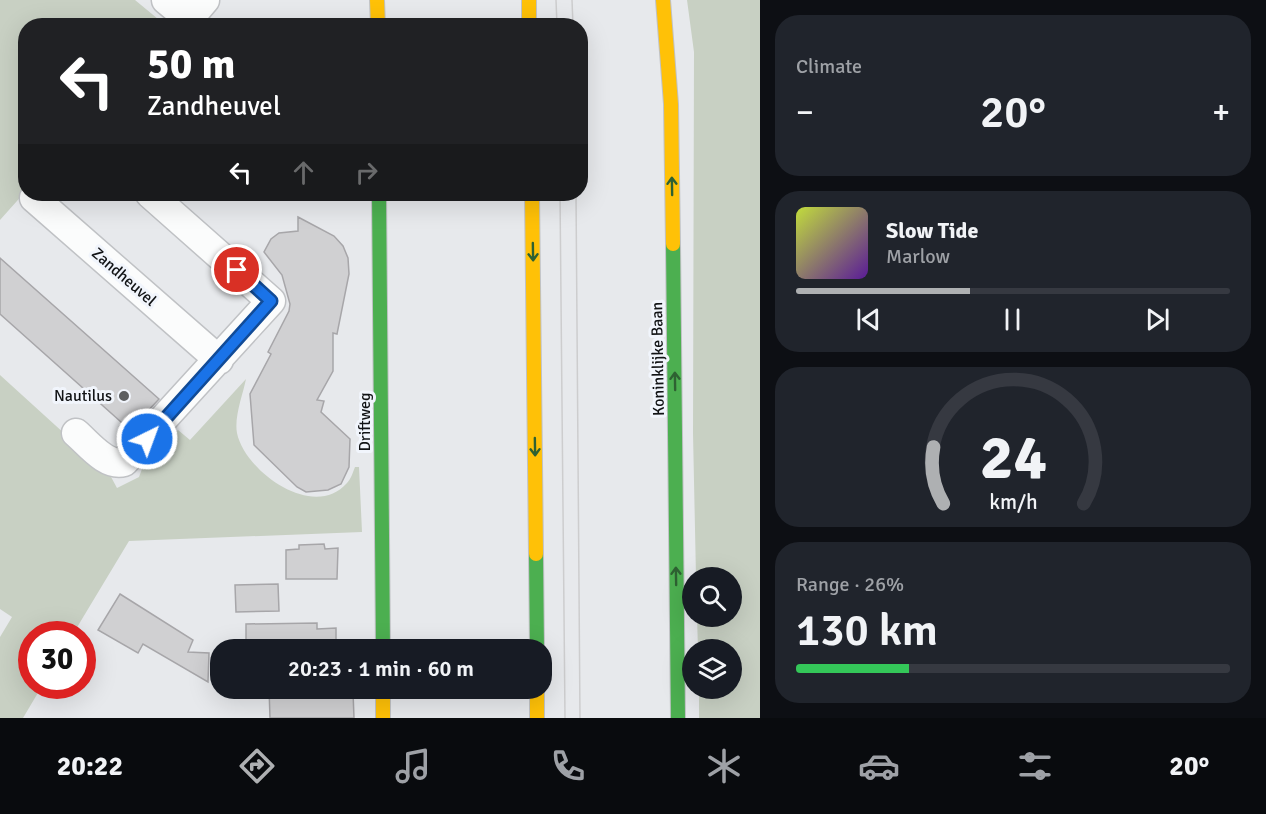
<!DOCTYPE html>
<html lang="en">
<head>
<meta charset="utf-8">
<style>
	body { margin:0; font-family:Signika,sans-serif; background:#20242c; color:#f1f3f6; height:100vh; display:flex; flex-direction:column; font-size:22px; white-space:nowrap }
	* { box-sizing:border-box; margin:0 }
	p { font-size:20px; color:#9ea1a6 }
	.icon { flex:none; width:33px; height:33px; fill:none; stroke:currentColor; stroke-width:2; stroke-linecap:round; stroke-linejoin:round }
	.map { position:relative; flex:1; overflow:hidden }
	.side { display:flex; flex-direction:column; gap:15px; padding:15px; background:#0d0f14; width:506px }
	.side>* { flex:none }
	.top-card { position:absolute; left:18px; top:18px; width:570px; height:183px; border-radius:24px; box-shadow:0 6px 24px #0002; background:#202124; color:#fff; overflow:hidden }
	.buttons { position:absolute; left:682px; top:567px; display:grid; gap:12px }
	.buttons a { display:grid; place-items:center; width:60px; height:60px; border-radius:50%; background:#171b24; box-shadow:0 6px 24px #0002; font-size:30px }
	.speed { position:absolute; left:18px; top:621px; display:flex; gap:12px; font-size:30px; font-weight:700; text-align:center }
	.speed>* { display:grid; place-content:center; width:78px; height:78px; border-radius:50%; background:#171b24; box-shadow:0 6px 24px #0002; line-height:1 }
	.speed .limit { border:9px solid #d22; background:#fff; color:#111 }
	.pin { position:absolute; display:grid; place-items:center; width:51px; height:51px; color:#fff; margin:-26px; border:3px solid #fff; border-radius:50%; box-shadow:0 2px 6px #0007 }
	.me { position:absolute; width:66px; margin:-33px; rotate:42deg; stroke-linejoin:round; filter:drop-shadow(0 0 4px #0008) }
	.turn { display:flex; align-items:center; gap:21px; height:126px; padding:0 30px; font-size:27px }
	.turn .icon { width:78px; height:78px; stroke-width:2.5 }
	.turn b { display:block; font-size:42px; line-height:51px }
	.lanes { display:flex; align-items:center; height:57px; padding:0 30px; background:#0003; justify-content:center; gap:30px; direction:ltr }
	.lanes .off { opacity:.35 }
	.big { font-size:45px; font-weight:600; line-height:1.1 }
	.side .card { flex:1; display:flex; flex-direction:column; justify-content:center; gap:9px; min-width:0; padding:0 21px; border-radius:24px; background:#20242c }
	.side .dial { align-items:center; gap:0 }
	.dial svg { height:156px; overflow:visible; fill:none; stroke:#363941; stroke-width:7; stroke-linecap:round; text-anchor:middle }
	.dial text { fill:#f1f3f6; stroke:none }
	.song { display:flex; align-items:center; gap:18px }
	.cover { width:72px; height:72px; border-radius:9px; background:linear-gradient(135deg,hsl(70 70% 55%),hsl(270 70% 35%)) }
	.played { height:6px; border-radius:3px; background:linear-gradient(90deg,#aeb0b2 40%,#363941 40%) }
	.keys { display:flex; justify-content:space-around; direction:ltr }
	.heat { display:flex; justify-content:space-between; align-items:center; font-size:33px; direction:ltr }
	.charge { height:9px; border-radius:4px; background:linear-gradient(90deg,#34c759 26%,#363941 0) }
	.trip { position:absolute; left:210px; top:639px; width:342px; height:60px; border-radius:24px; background:#171b24; box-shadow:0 6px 24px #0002; font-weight:600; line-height:60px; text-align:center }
	.menu { display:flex; height:96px; justify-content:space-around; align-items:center; background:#090b0e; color:#9ea1a6 }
	.menu .icon { width:42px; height:42px }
	.menu .on { color:#aeb0b2 }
	.menu b { font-size:27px; color:#f1f3f6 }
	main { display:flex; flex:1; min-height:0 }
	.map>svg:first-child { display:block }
	.grass { fill:#c8d0c3 }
	.building { fill:#d0d0d2; stroke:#a7a6a9; stroke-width:1.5 }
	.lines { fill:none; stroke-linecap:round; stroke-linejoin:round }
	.street-casing { stroke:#c0c2c5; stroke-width:31 }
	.fast-casing { stroke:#c0c2c5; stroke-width:16 }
	.slow-casing { stroke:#c0c2c5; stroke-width:16 }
	.street { stroke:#fbfcfc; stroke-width:28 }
	.fast { stroke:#4caf50; stroke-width:14 }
	.slow { stroke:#ffc107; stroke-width:14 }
	.tram { stroke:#cdcdce; stroke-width:1.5 }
	.oneway { stroke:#2e6132 }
	.route-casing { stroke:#114b97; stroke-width:15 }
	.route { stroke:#1a73e8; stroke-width:10 }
	.poi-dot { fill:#5c5e60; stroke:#f1f5fc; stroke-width:2 }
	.labels { text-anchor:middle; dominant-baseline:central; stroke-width:6; stroke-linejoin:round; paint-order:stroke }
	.street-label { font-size:16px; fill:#111315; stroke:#f1f5fc }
	.poi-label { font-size:16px; fill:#111315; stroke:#f1f5fc; text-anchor:end }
</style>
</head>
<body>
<main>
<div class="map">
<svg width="761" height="718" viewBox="0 0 761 718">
	<rect width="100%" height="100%" fill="#e7e9ec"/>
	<path class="grass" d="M0 0H135L158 19 159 25 26 26 25 192 0 220Z
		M687 0H760V718H699V689L732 688V650L698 649 697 617 732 616V578L696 577 693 433 694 52Z
		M0 375 110 475 117 488 139 477 142 469 178 430 190 440 246 379C243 394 234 417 237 433 245 472 314 521 347 483 351 479 353 472 355 467H359L362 532 129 541 73 634H32V686H42L23 718H0V637L12 617 0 609Z"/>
	<path class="building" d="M298 217 334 236 343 246 348 258 349 274 337 334 333 333V371L317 400 324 401 321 412 350 439 349 467 341 484 328 490 306 492 297 487 254 445 250 394 271 354 268 352 289 311 290 304 282 275 264 252 271 239 279 233 298 231Z
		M0 258 159 399 130 430 0 314Z
		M324 544 325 549 338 548 337 579H286V550L299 549V545Z
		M278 584 279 611 236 612 235 585Z
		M120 594 193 640 188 652 209 653 208 682 143 644 138 653 98 630Z
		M317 623V629L336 628V650H301V642H246V624Z
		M269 688H302V692H353L354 718H270Z"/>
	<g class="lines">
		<defs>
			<path id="street" d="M166 0 189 19
				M183 26 205 0
				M38 194 34 198 219 360
				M76 433C89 444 106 467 124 462L271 301 150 194"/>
			<path id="fast" d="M379 194 383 650
				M673 244 678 718
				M536 554 537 650"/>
			<path id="slow" d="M377 0 378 26
				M529 0V26
				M663 0 671 104 673 244
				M532 194 536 554
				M383 688V718
				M537 688V718"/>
		</defs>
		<use href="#street" class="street-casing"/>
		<use href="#fast" class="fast-casing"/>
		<use href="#slow" class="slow-casing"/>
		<use href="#street" class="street"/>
		<use href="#fast" class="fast"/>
		<use href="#slow" class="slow"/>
		<path class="tram" d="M556 0 557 26
			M572 0 573 26
			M560 194 565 718
			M576 194 580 718"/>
	</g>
	<defs><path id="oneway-shaft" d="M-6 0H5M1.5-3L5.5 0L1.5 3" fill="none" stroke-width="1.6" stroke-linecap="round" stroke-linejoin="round" transform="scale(1.5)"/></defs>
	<g class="oneway">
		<use href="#oneway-shaft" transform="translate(672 186) rotate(-91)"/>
		<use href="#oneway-shaft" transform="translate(533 252) rotate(89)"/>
		<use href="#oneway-shaft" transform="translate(675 381) rotate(-91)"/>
		<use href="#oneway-shaft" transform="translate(535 447) rotate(89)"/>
		<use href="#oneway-shaft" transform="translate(676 576) rotate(-91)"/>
	</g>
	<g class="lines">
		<defs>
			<path id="route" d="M147 439 271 301 237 270"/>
		</defs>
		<use href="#route" class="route-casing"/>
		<use href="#route" class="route"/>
	</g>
	<circle class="poi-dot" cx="124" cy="396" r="6"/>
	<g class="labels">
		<g class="street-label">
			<text transform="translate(124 277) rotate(41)">Zandheuvel</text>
			<text transform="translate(658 359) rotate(-91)">Koninklijke Baan</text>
			<text transform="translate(365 422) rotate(-90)">Driftweg</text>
		</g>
		<g class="poi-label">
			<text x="112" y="396">Nautilus</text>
		</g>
	</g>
</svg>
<div class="buttons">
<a><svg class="icon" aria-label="search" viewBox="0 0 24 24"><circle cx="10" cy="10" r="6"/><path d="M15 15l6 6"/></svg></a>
<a><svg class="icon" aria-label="layers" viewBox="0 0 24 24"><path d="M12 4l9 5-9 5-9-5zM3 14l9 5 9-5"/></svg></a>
</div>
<div class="speed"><div class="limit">30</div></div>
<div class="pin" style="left:237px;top:270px;background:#d93025"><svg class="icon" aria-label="arrive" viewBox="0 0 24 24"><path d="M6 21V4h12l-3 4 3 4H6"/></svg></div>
<svg class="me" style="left:147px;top:439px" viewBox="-20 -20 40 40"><circle r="17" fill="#1a73e8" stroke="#fff" stroke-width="3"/><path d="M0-11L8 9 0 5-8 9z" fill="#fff"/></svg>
<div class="trip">20:23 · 1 min · 60 m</div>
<div class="top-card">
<div class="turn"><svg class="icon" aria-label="left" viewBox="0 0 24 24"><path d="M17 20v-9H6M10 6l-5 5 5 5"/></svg><div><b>50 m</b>Zandheuvel</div></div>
<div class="lanes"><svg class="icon" aria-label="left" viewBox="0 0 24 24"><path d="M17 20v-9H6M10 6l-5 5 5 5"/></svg><svg class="icon off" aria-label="ahead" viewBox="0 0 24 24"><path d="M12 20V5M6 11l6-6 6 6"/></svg><svg class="icon off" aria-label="right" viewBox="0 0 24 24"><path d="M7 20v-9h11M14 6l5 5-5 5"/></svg></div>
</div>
</div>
<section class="side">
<div class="card"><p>Climate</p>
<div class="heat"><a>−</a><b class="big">20°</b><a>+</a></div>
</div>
<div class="card">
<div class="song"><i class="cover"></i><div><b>Slow Tide</b><p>Marlow</p></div></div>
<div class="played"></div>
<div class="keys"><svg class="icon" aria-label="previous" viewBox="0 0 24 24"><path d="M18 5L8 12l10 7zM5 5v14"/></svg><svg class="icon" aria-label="pause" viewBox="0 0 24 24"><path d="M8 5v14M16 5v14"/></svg><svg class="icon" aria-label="next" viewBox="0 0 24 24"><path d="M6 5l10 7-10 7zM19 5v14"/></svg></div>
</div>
<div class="card dial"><svg viewBox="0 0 100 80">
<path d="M14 69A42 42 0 1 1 86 69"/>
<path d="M14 69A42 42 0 0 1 9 40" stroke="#aeb0b2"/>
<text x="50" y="56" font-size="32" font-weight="700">24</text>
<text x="50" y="72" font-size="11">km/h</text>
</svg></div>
<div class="card"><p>Range · 26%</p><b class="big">130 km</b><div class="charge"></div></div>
</section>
</main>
<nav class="menu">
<b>20:22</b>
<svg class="icon on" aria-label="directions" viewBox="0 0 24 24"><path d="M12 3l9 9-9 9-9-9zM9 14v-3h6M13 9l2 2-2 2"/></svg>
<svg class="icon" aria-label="music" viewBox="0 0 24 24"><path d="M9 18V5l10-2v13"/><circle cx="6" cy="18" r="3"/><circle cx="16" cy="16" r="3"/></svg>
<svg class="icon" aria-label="phone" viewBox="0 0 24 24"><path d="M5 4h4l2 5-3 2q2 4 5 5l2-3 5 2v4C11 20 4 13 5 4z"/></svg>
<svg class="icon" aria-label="climate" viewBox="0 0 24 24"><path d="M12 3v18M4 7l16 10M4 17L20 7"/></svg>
<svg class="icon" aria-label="car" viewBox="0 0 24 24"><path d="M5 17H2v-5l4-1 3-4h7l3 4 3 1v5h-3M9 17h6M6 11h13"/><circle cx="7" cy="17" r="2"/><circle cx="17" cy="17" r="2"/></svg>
<svg class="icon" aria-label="filters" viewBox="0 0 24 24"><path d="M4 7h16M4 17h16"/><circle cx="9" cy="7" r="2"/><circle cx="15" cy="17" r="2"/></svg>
<b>20°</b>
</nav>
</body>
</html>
